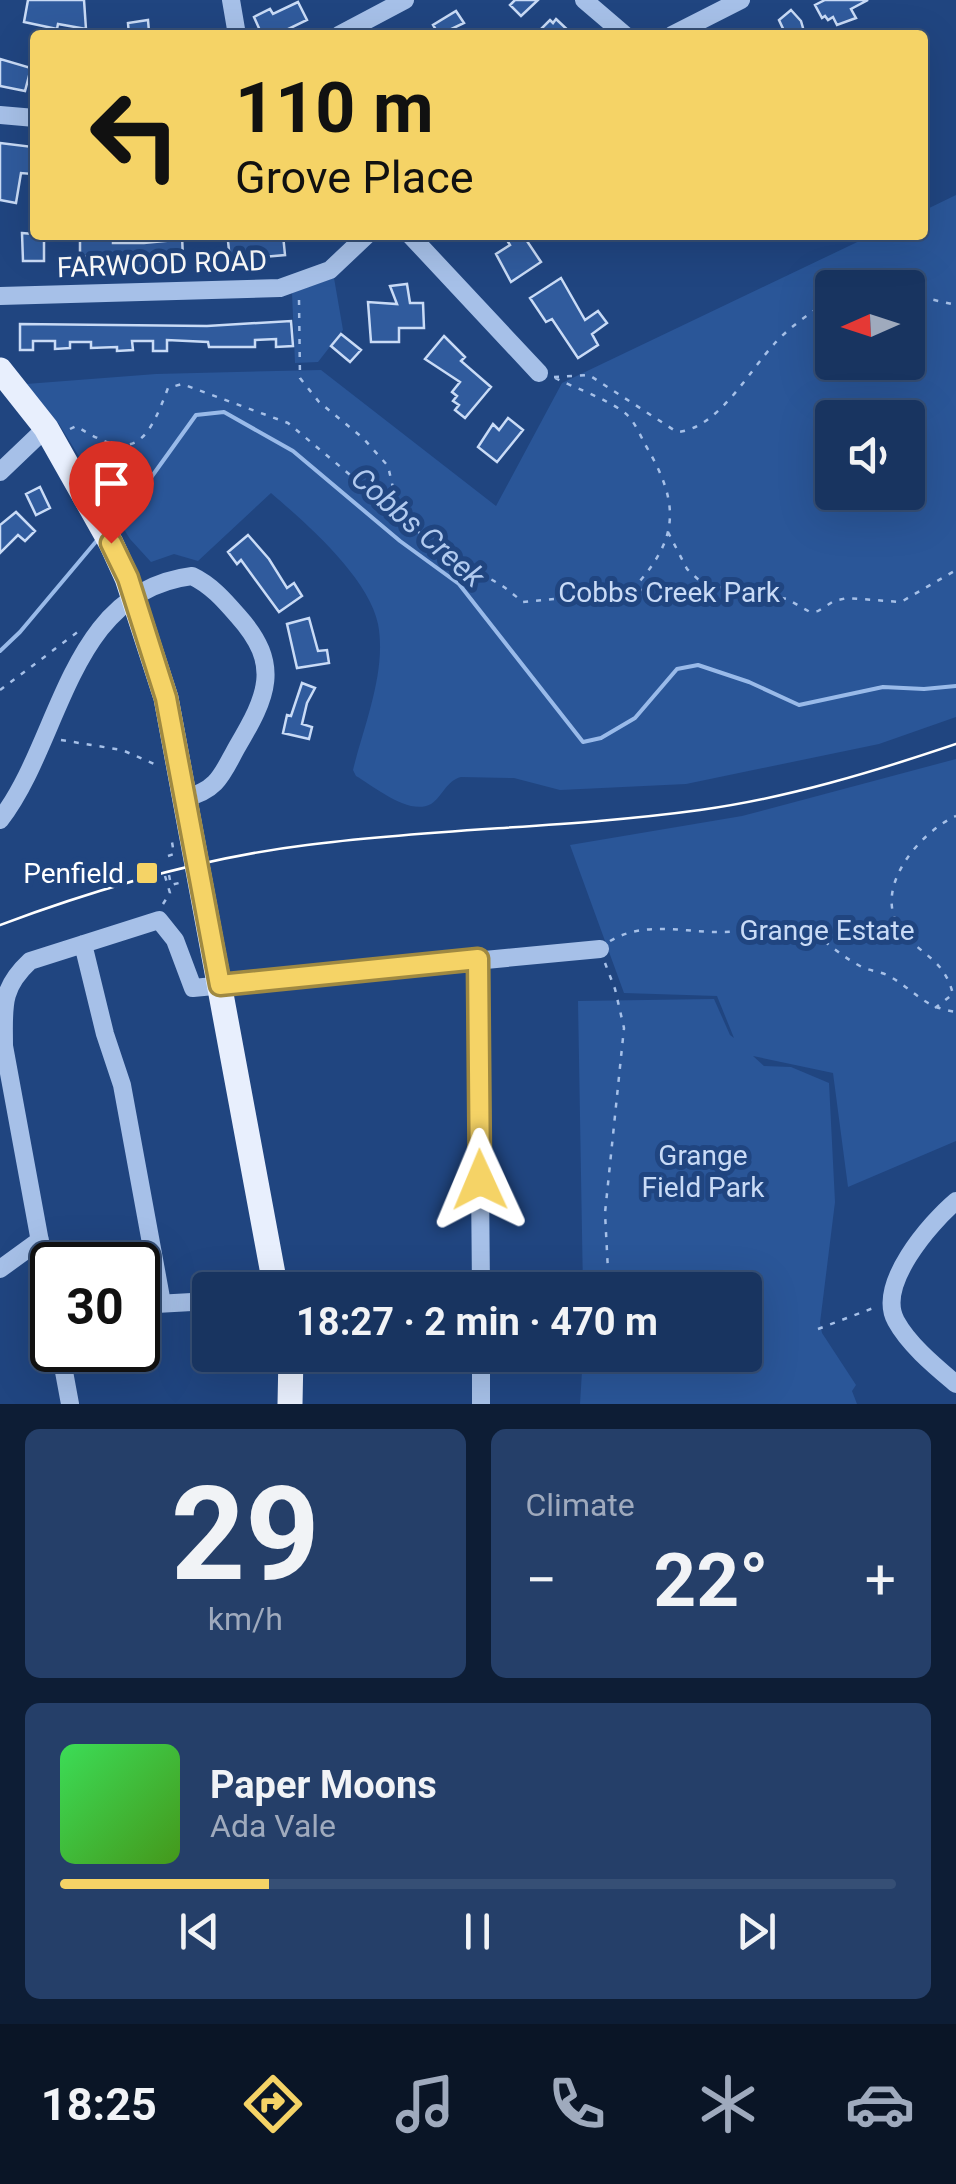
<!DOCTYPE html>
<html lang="en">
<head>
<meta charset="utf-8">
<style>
	body { margin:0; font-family:Roboto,sans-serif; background:#253f69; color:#f1f3f6; height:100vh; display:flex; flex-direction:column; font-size:38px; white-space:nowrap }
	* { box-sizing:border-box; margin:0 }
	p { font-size:32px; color:#9faabd }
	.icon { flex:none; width:55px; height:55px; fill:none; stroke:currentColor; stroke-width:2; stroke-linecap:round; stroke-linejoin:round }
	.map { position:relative; height:1404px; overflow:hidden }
	.details { display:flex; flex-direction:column; gap:25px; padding:25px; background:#0d1d35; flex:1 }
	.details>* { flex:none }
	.banner { position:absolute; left:30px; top:30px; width:898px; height:210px; border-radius:10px; box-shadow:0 10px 40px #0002,0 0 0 2px #364f75; background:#f5d366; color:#111; overflow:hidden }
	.needle { width:65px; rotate:267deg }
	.fabs { position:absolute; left:815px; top:270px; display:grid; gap:20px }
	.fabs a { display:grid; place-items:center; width:110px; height:110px; border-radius:10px; background:#183460; box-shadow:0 10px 40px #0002,0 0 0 2px #364f75; font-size:50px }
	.speed { position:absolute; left:30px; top:1242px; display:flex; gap:20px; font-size:50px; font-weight:700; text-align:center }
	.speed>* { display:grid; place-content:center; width:130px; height:130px; border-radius:50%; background:#183460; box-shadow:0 10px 40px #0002,0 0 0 2px #364f75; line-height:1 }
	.speed .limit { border:5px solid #111; border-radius:15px; background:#fff; color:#111 }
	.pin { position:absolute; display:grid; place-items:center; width:85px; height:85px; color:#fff; margin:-102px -42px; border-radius:50% 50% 50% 0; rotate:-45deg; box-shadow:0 0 10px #0007 }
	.pin .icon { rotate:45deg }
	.me { position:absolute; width:110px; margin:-55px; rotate:359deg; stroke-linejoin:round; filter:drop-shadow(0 0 8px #0008) }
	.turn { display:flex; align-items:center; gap:35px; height:210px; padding:0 40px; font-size:45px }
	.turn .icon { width:130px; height:130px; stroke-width:2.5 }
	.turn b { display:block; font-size:70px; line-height:85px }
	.big { font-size:75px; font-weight:700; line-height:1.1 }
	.details .widget { flex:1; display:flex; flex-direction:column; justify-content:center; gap:15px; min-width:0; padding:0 35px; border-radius:15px; background:#253f69 }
	.details .dial { align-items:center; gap:0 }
	.dial b { font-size:130px; line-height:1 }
	.song { display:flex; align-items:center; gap:30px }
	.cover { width:120px; height:120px; border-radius:15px; background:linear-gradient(135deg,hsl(130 70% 55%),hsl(100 70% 35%)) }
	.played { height:10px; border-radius:5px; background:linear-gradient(90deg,#f5d366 25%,#364f75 25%) }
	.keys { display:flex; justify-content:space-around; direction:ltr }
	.heat { display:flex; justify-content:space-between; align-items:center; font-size:55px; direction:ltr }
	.details .tiles { flex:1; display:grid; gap:25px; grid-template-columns:1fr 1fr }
	.widget:last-child { grid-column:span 2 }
	.trip { position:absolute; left:192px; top:1272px; width:570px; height:100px; border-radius:10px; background:#183460; box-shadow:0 10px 40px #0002,0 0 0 2px #364f75; font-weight:700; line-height:100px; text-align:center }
	.tab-bar { display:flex; height:160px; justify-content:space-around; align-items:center; background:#0a1526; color:#9faabd }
	.tab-bar .icon { width:70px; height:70px }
	.tab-bar .current { color:#f5d366 }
	.tab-bar b { font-size:45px; color:#f1f3f6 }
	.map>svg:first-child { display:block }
	.green { fill:#2a5698; fill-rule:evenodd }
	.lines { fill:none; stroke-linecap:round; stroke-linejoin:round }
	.stream { stroke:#99bae9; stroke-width:4 }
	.building { fill:#305b9d; stroke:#c9dbf6; stroke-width:2.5 }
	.path { stroke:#a6c0e8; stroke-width:2.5; stroke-dasharray:5 8; stroke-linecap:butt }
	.minor { stroke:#a6c0e8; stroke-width:18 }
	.major { stroke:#e8effd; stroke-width:25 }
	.tram { stroke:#fff; stroke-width:2.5 }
	.route-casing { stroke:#9f8942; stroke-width:25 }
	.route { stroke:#f5d366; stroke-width:18 }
	.poi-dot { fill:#f5d366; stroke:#204580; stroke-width:4 }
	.labels { text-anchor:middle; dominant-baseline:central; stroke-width:10; stroke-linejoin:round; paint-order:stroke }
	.street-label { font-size:28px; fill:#fff; stroke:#204580 }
	.park-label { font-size:28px; fill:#c9dbf6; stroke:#204580 }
	.poi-label { font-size:28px; fill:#fff; stroke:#204580; text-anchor:end }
	.water-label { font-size:30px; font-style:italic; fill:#b1caef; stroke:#204580 }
</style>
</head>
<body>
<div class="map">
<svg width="956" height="1404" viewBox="0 0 956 1404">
	<rect width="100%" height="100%" fill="#204580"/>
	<path class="green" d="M956 195V717L879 744 686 784 560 790 514 778 461 777C446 781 443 796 431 804 409 816 375 787 356 776L353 770C364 725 387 671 378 624 369 578 306 523 271 493L198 561 174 554 151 562 130 539 59 424 26 384 156 374 321 370 496 506 562 383 872 235H922L923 211ZM832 288H908V362H832ZM832 418H908V492H832Z
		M334 278 343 330 318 362 295 363 292 293Z
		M956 759V1141L848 1187 833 1073 753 1056 764 1066 791 1067 829 1083 835 1202 820 1323 822 1333 856 1385 852 1391 857 1404H580L583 1355H745V1290H583L578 1001 714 999 730 1035 734 1038 717 996 624 993 570 845 742 816Z"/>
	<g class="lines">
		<path class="stream" d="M113 524 132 504 196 415 224 412 293 451 400 541 459 584 583 742 601 738 635 718 677 669 698 665 749 682 799 705 883 687 924 689 956 686
			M0 651 20 632 99 538"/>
	</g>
	<path class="building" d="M28 0H84L86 29 58 24 57 29 24 22Z
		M515 0H538L521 16 510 5Z
		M825 0H868L851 9 856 18 837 25 833 17 828 20 825 16 822 18 815 5Z
		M298 2 307 20 276 35H262L254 17 270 9 273 14Z
		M791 10 801 21 805 35H786L779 20Z
		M456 11 464 23 439 35 433 25Z
		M556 19 573 35H545L540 30 550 20 553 23Z
		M148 20 149 32 129 35 128 23Z
		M0 59 31 68 25 91 0 86Z
		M0 143 33 147 32 174 21 173 16 203 0 200Z
		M22 233 44 235V261H23Z
		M95 235H113V243H144L166 241 165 235H182L183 259 150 261V266L137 267V263L128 264V260L92 261V256L80 257V239L95 238Z
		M234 235H283L285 255 230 260 228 241 235 240Z
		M504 235H523L541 262 511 282 496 254 510 245Z
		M561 278 585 320 598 311 607 323 592 334 598 345 578 358 552 319 546 322 530 298Z
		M407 284 410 303H423L424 328H399V342H371L368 302 397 304 390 286Z
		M291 321 293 346 276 347V339L255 340V347H209L208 342 167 340V351H153V341H132L133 350 117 351V347L91 348V342H70V348L55 349V341H33V350H20V324L207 326Z
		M341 334 361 350 350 362 331 346Z
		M444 336 465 357 461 361 491 387 465 418 455 410 459 405 453 401 457 396 452 392 460 382 425 359Z
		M508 418 523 430 497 462 478 447 493 424 499 430Z
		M40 487 50 508 36 515 26 494Z
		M16 512 35 531 25 541 18 535 0 553V525Z
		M248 535 269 559 287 588 294 583 302 596 279 612 241 560 237 564 228 552Z
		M309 618 318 651 327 650 329 663 297 668 287 624Z
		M302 683 315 688 307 703 302 724 312 727 309 739 283 733 287 715 291 716Z"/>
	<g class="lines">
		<path class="path" d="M882 288H888
			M908 294 956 305
			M299 300 300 378 319 402 363 438 388 466 399 514
			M554 377 589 375 677 432C718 429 749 371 775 343 791 326 812 311 832 300
			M555 378C577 389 605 398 625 413 634 420 640 435 646 446 682 507 678 541 630 592
			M70 429 76 426C134 463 147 444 168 388L182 384 288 423 434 545 504 587 523 602 703 584 787 599 810 612 818 611 834 601 847 598 901 602 956 570
			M668 532 687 569 702 583
			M0 690 79 631
			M61 740 122 750 159 766
			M168 856 174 854 172 842
			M169 875 171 885 179 883
			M163 904 170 893 165 876
			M610 941C645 920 686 933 724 932 753 932 790 917 816 935 830 945 843 957 860 966 869 971 880 971 889 976 916 991 922 1007 956 1012
			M605 963 615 989 624 1028 605 1213 609 1290
			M935 1008 953 994C943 956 919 956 900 928 872 888 920 832 956 816
			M818 1329 876 1307
			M590 1360 600 1355"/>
		<path class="minor" d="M231 0 237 35
			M584 0 625 35
			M339 35 405 0
			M672 35 741 0
			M0 115 35 118
			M410 235 539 373
			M0 296 280 288 330 270 367 235
			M0 472 46 428
			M0 820C62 740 68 591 192 576 211 585 224 600 238 616 282 665 267 696 237 747 222 774 218 790 185 798
			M83 944 105 1034 122 1085 162 1303
			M478 959 481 1290
			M4 1046 52 1307
			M0 1049 4 1046C4 1007 0 989 30 961L159 920 175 940 193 988 600 949
			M956 1201C930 1223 876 1285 896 1321 909 1345 936 1367 956 1384
			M0 1269 40 1240
			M138 1305 210 1301
			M60 1350 70 1404
			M481 1355V1404
			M292 1358 574 1362"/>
		<path class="major" d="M0 370 46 428 111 543 127 578 166 698 276 1290
			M290 1404 291 1355"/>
		<path class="tram" d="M0 925C99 888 201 858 307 845 437 828 569 828 700 810 787 798 873 772 956 744"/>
	</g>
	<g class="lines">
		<defs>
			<path id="route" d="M111 543 128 578 166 698 220 985 478 959 480 1180"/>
		</defs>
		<use href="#route" class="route-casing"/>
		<use href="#route" class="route"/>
	</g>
	<rect class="poi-dot" x="135" y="861" width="24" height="24" rx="5"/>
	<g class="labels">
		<g class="street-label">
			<text transform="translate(162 264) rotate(-2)">FARWOOD ROAD</text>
		</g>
		<g class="park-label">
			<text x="669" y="592">Cobbs Creek Park</text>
			<text x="827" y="930">Grange Estate</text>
			<text x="703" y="1155">Grange<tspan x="703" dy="32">Field Park</tspan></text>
		</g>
		<g class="poi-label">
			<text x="124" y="873">Penfield</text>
		</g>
		<g class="water-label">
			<text transform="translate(418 527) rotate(41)">Cobbs Creek</text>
		</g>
	</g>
</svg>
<div class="fabs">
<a><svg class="needle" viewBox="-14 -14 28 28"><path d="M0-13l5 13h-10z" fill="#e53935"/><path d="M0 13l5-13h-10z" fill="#9faabd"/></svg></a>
<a><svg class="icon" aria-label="sound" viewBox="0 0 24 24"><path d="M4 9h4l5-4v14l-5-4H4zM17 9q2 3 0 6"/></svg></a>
</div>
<div class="speed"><div class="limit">30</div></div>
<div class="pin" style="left:111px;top:543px;background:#d93025"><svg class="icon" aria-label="arrive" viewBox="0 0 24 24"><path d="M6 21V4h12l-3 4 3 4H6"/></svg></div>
<svg class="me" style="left:480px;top:1180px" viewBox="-20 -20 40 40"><path d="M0-17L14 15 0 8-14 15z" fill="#f5d366" stroke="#fff" stroke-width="4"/></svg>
<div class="trip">18:27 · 2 min · 470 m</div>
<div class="banner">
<div class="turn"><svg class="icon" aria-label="left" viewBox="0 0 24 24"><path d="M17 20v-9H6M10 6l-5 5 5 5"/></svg><div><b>110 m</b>Grove Place</div></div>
</div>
</div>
<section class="details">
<div class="tiles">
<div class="widget dial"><b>29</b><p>km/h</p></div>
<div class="widget"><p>Climate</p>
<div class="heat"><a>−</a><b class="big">22°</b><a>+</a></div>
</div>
<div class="widget">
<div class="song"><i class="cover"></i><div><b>Paper Moons</b><p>Ada Vale</p></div></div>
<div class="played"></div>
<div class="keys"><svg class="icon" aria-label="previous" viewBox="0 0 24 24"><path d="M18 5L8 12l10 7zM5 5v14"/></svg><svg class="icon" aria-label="pause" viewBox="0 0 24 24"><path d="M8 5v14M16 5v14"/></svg><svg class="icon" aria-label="next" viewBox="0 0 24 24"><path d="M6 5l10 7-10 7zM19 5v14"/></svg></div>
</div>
</div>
</section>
<nav class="tab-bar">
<b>18:25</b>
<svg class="icon current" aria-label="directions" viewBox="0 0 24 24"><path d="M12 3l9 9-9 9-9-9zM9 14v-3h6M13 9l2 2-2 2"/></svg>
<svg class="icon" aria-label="music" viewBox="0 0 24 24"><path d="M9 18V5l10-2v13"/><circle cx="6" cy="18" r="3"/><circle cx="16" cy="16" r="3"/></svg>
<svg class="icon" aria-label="phone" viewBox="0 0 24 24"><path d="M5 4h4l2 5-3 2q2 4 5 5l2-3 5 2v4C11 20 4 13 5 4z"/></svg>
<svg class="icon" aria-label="climate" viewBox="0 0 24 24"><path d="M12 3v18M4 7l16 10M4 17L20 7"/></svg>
<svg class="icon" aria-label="car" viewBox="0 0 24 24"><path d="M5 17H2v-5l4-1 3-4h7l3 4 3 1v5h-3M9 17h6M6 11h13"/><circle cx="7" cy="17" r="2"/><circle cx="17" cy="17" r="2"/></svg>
</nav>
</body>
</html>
